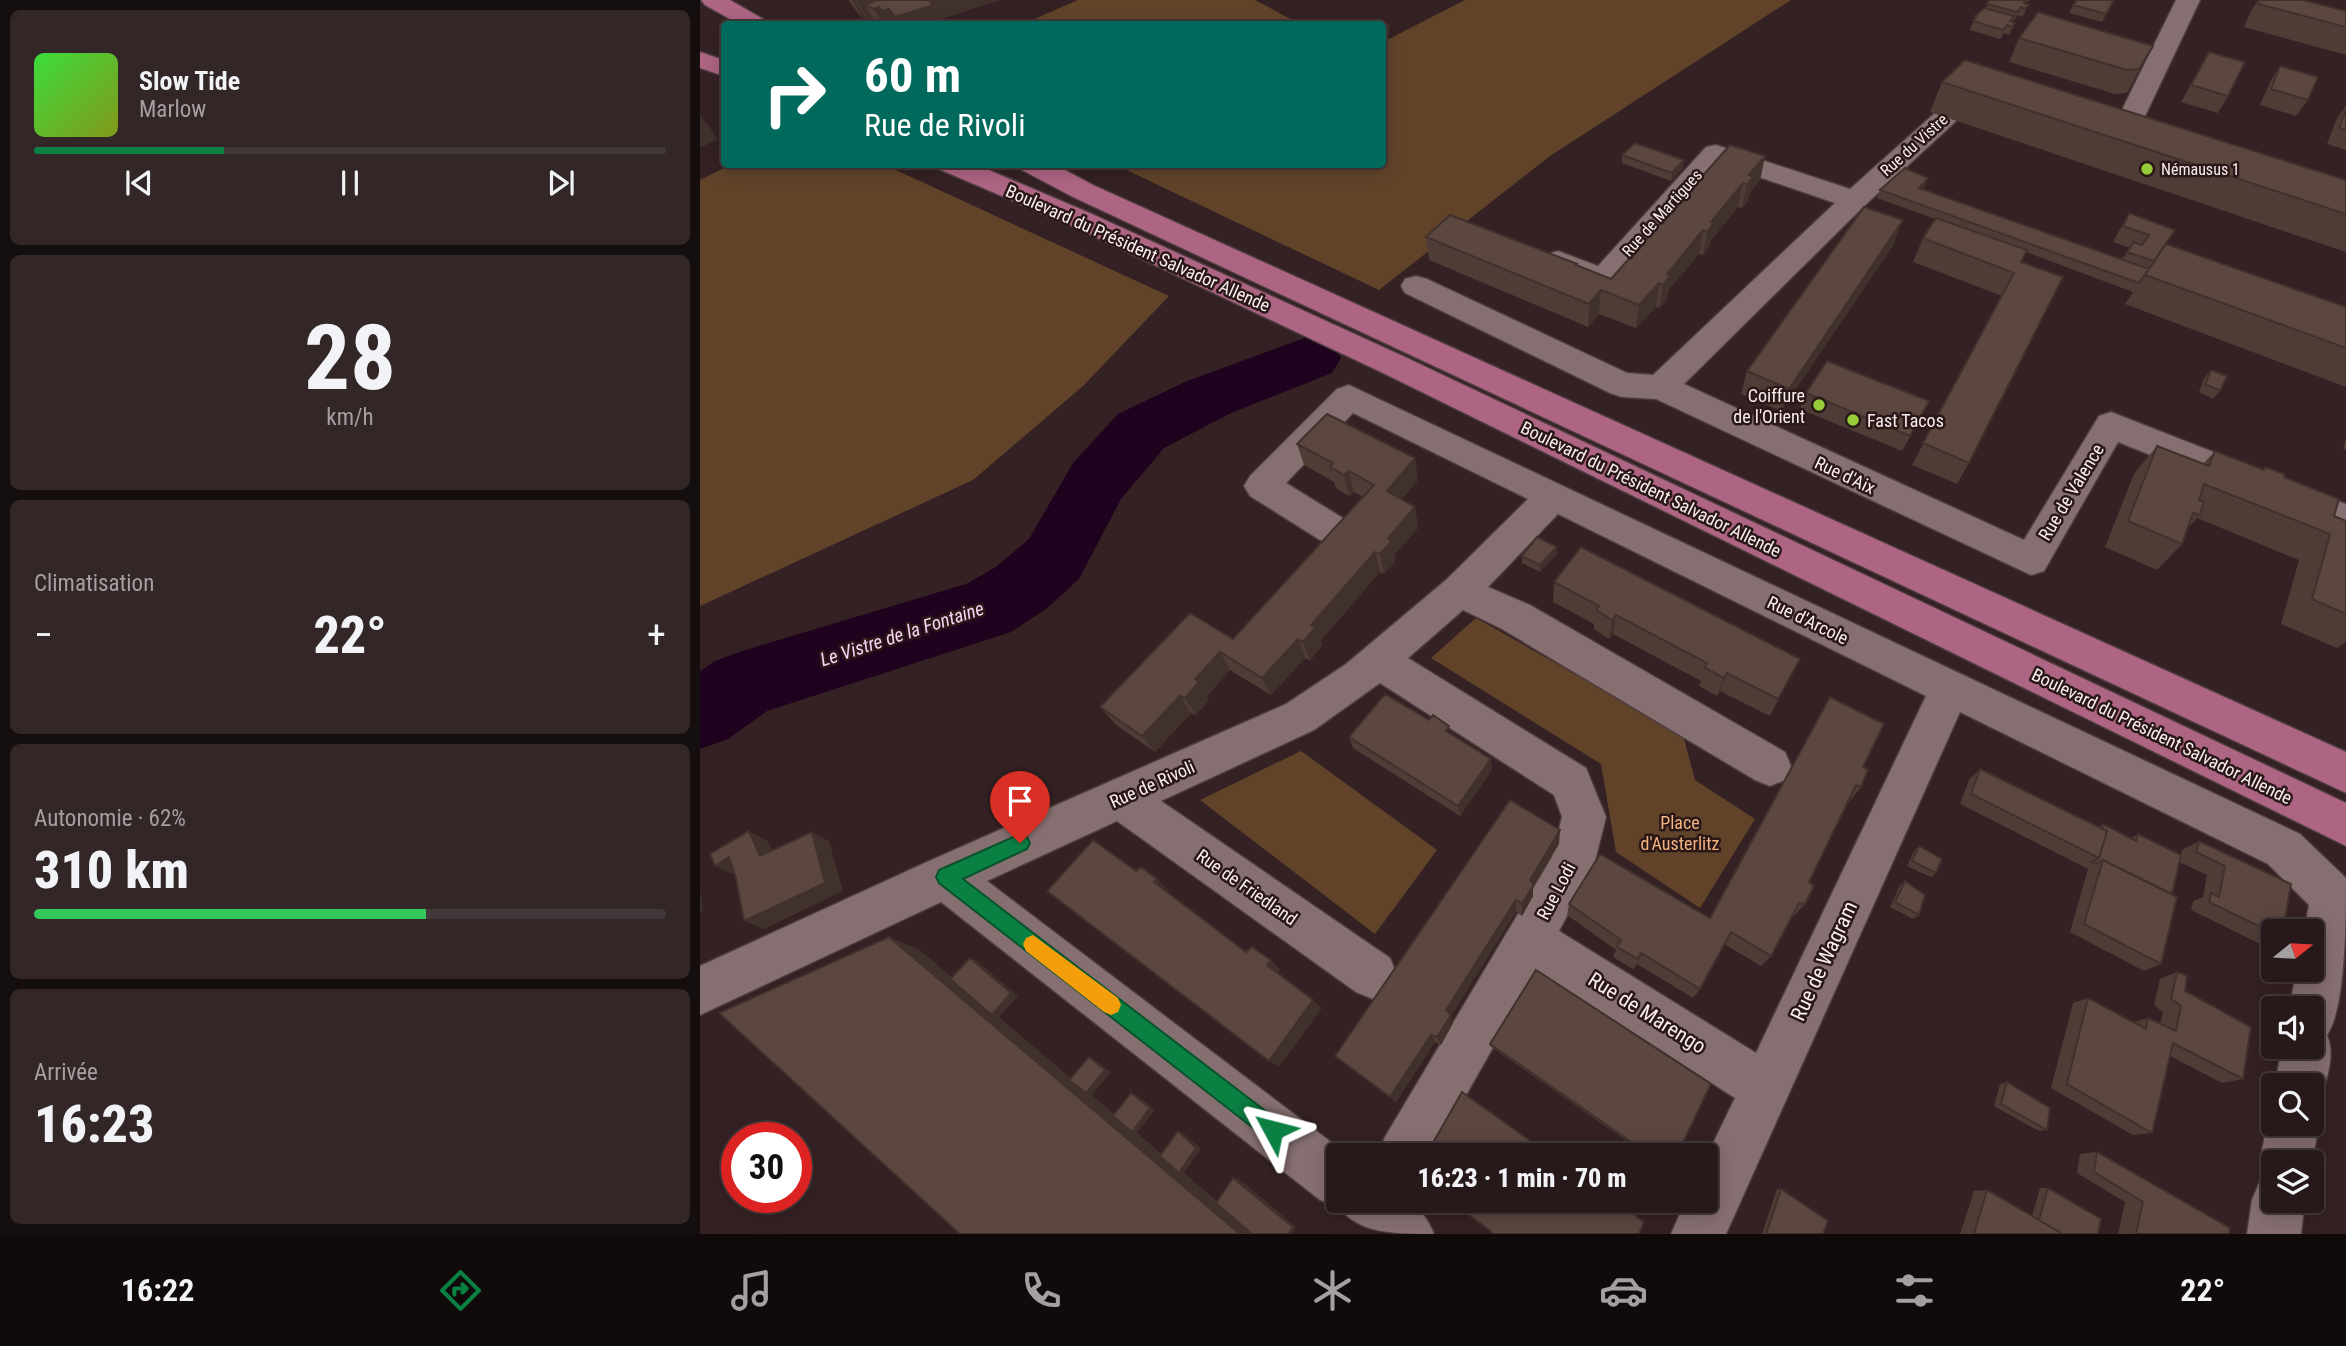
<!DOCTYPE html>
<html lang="fr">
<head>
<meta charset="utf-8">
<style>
	body { margin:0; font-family:"Roboto Condensed",sans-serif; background:#332627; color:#f1f3f6; height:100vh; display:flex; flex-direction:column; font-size:26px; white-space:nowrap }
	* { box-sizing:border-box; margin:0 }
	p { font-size:23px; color:#a4a0a2 }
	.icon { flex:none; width:38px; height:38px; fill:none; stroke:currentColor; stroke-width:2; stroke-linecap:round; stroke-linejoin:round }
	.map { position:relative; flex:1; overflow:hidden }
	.side { display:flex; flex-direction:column; gap:10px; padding:10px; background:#150e0e; width:700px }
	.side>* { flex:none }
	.banner { position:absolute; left:21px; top:21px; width:665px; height:147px; border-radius:7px; box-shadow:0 4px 18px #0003,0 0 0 2px #433839; background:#00695c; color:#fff; overflow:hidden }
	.needle { width:46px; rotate:72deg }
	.buttons { position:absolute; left:1561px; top:919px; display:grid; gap:14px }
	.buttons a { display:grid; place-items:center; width:63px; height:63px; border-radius:7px; background:#27191a; box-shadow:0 4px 18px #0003,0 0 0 2px #433839; font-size:35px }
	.speed { position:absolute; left:21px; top:1122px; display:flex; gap:14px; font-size:35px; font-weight:700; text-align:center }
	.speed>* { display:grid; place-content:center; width:91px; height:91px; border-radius:50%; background:#27191a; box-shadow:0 4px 18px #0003,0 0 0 2px #433839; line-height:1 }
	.speed .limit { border:10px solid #d22; background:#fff; color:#111 }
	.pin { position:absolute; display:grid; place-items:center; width:60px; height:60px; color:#fff; margin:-72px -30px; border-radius:50% 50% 50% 0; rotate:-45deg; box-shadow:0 0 7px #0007 }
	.pin .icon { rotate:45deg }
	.me { position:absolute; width:77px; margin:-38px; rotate:308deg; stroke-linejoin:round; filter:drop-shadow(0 0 5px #0008) }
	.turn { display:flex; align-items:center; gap:24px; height:147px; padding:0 28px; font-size:32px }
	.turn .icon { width:91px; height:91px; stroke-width:2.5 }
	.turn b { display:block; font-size:49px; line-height:60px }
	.big { font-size:52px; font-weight:800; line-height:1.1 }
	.side .card { flex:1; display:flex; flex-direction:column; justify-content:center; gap:10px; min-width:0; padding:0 24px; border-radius:10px; background:#332627 }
	.side .dial { align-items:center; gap:0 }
	.dial b { font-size:91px; line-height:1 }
	.song { display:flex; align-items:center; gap:21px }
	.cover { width:84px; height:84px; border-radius:10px; background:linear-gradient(135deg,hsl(120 70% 55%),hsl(70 70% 35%)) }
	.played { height:7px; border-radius:4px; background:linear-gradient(90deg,#0b8043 30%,#433839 30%) }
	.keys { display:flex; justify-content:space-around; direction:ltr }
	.heat { display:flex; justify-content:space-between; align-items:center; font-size:38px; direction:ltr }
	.charge { height:10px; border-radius:5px; background:linear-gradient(90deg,#34c759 62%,#433839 0) }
	.trip { position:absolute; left:626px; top:1143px; width:392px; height:70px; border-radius:7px; background:#27191a; box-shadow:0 4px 18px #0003,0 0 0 2px #433839; font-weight:800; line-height:70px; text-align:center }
	.tabs { display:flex; height:112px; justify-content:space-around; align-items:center; background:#100a0a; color:#a4a0a2 }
	.tabs .icon { width:49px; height:49px }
	.tabs .selected { color:#0b8043 }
	.tabs b { font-size:32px; color:#f1f3f6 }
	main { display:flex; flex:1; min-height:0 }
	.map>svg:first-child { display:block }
	.green { fill:#61432a }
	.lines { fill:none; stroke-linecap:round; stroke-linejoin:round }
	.river { fill:#1f021e; fill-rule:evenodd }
	.minor-casing { stroke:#4c3c3e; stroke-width:3 }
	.major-casing { stroke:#4c3c3e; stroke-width:3 }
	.minor { fill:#866f70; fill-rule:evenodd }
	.major { fill:#ae6584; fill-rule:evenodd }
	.wall { fill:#4e3c37 }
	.shaded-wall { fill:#40312d }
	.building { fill:#5b4640; stroke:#40312d; stroke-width:2 }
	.route { fill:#0b8043; stroke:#07532c; stroke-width:2 }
	.slow { fill:#f59e0b }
	.poi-dot { fill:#97cc39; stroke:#2a1819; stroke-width:2.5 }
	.labels { text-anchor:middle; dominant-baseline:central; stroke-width:5; stroke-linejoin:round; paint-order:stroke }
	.far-street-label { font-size:16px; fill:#fbedee; stroke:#2a1819 }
	.far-poi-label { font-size:16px; fill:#fbedee; stroke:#2a1819; text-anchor:start }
	.street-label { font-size:18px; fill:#fbedee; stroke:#2a1819 }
	.poi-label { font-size:18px; fill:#fbedee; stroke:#2a1819; text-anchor:end }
	.park-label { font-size:18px; fill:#f4b37f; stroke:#2a1819 }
	.water-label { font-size:19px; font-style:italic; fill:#f9d3f5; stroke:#2a1819 }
	.near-street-label { font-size:21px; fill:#fbedee; stroke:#2a1819 }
</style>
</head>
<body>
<main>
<section class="side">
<div class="card">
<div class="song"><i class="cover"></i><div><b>Slow Tide</b><p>Marlow</p></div></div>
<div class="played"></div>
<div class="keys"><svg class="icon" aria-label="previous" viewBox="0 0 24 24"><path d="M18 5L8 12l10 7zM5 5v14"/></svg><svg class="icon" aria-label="pause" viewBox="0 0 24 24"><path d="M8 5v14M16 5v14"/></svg><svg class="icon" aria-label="next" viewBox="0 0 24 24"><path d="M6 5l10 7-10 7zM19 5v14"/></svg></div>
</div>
<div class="card dial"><b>28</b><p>km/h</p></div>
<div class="card"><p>Climatisation</p>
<div class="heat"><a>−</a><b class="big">22°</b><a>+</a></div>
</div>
<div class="card"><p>Autonomie · 62%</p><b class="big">310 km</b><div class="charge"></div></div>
<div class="card"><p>Arrivée</p><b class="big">16:23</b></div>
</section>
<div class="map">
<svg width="1646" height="1234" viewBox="0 0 1646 1234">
	<rect width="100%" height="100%" fill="#342123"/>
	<path class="green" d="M378 0H555L600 24H323Z
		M765 0H1091L850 156 679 290 416 165 682 164 683 42Z
		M32 164 185 165 469 296 383 386 273 480 0 606V180Z
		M776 618 983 735 995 780 1055 819 1000 908 916 852 901 764 731 658Z
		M601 751 737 850 675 934 500 800Z"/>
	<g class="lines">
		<path class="river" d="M610 336 632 343 641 358 632 373 531 413 464 448 421 499 379 579 346 609 311 632 67 711 28 739 0 749V671L15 661 42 651 266 584 296 567 329 539 373 463 418 414 487 381Z"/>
		<defs>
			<path id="minor" d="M1476 0H1500L1446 114 1442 120 1433 122 1424 120 1420 114Z
				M1283 75 1292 78 1296 83 1292 88 1164 206 984 384 1324 540 1399 416 1411 412 1646 504V533L1418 442 1344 571 1331 575 956 399 922 397 910 393 705 293 701 286 705 279 716 276 727 279 927 373 953 375 1135 203 1021 164 914 286C897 290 852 275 843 261L848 254 858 251 898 266 1006 147 1016 145 1150 189 1274 78Z
				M649 385 1600 834 1646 878C1646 915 1646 1008 1627 1035 1636 1056 1626 1083 1618 1103L1612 1105V1085H1575L1582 1046H1612V1008H1589L1597 970H1612V931H1604L1609 905 1568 864 1260 712 1026 1234H971L986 1200H1006V1158L1035 1098 837 970 732 1155H677L685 1137 852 857 862 817 854 795 680 683 614 730 461 801 690 958 697 975 690 992 673 999 656 992 417 821 287 881 648 1155H639V1200C682 1200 715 1187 734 1234 699 1234 656 1234 640 1207L620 1200 241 902 0 1015V966L229 861 586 704 646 664 746 580 828 499 653 413 586 483 646 520 651 530 646 540 633 545 620 540 550 496 544 486 550 476 637 389ZM858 514 1226 696 1056 1053 859 931 894 865 906 817 886 768 708 658 763 610 802 629 1055 780 1070 786 1085 780 1091 766 1085 752 830 605 788 587Z
				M1612 1108 1619 1124 1612 1163 1573 1162V1200H1605L1601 1234H1547L1552 1200 1560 1181 1567 1179 1560 1162 1567 1124 1573 1110V1124H1612Z"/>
			<path id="major" d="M1 0H30L63 19 67 24H39L5 5Z
				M0 52 24 60V76L0 68Z
				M238 164H275L392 214 705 357 1646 803V846L683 373 372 226 241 170Z
				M319 164H354L393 185 1646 752V793L373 197 322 170Z"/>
		</defs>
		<use href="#minor" class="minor-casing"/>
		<use href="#major" class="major-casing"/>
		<use href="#minor" class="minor"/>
		<use href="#major" class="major"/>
	</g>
	<path class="wall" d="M148 0H300L240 19 243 24H176L174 21 169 23 166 19 163 20Z
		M1289 0H1331L1326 2 1325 13 1322 17 1317 15 1314 20H1312V22L1315 23 1309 35 1304 33 1300 39 1270 30 1275 16 1286 8Z
		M1414 0 1402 22 1369 13 1373 5Z
		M1558 0H1603L1646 11V55L1544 27 1550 13Z
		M1319 38 1440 69 1427 93 1415 94 1309 62Z
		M1509 52 1528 96 1518 113 1481 102Z
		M1580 66 1608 100 1596 116 1560 105 1570 82Z
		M1242 82 1646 180V252L1230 112Z
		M1646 106V150L1627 144 1637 118Z
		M922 155 983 168 971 181 922 163Z
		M1065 156 1060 180 1050 192 1048 201 1042 208 1038 207 1011 240 1009 247 1003 255 999 254 968 291 967 299 959 308 956 307 936 328 899 314 888 327 729 260 726 237 877 264V266L911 279Z
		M1225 186 1223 189 1422 259 1430 248 1413 242 1429 213 1466 244 1646 307V387L1425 304 1433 292 1326 252 1321 262 1269 463 1257 484 1212 465 1302 296 1213 262 1223 238 1235 219 1177 198 1180 190Z
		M1194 244 1081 411 1041 394 1047 371Z
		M1511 370 1520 391 1513 399 1499 392 1504 378Z
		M1106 393 1221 417 1202 451 1100 409Z
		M1646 437V450L1643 449Z
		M597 444 718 480 702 499 715 507 718 528 694 555 695 562 684 574 680 572 621 640 622 645 610 661 605 658 571 695 530 670 507 696 509 700 496 715 491 713 455 752 415 724 400 707 533 639 663 497 654 492 649 496 636 488 634 482 604 465Z
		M1457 446 1503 464 1515 451 1563 470 1565 467 1584 477 1634 516 1646 521V642L1637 648 1581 624 1599 560 1497 518 1488 528 1482 544 1457 570 1405 547 1434 474Z
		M857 554 840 572 822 563V556Z
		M854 582 1100 659 1070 716 1020 691 1017 696 999 686 1001 681 913 634 909 639 894 629V624L853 602Z
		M1130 697 1163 767 1161 787 1149 802 1148 801 1109 882 1105 904 1094 916 1092 915 1071 956 1061 966 1024 944 1000 989 993 998 937 964 933 969 913 957 916 950 867 915 869 904 1009 918Z
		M750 733 791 759 792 770 760 816 653 748 649 737Z
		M1280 769 1399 827 1403 824 1431 838 1438 834 1480 857 1482 850 1499 841 1591 884 1573 931V940L1562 945 1491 910 1493 901 1503 897 1507 875 1479 862 1472 894 1461 964 1444 971 1370 932 1388 869 1260 804 1269 780Z
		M859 844 833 886V896L822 916 816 912 751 1016 753 1023 741 1045 735 1042 696 1102 635 1056Z
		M1219 846 1236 873 1231 877 1207 866 1214 851Z
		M1205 881 1219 915 1213 919 1190 907 1200 885Z
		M1477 972 1485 991 1543 1079 1522 1083 1470 1056 1452 1133 1433 1135 1351 1088 1373 1003 1388 998 1434 1022 1448 1018 1460 1024 1463 1012 1454 1005 1460 979Z
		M790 1044 977 1155H947L790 1046Z
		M1307 1082 1347 1130 1339 1131 1294 1106 1300 1084Z
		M1397 1152 1529 1234H1418L1425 1202 1377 1173 1380 1154Z
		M1340 1188H1348L1398 1234H1260L1274 1191 1287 1190 1332 1216Z
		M1077 1189H1081L1123 1234H1062Z"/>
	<path class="shaded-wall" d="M152 0H156L166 19 163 20Z
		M157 0H171L176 8 179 7 188 24H183L174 9 165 4 174 21 169 23Z
		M228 0H300L240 19 243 24H199L195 17Z
		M189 9 197 24H189L182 11Z
		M689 26 690 34 682 38V29Z
		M1453 46 1440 69 1427 93 1439 69Z
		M1 115 18 139 0 148V116Z
		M1065 156 1060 180 1050 192 1048 201 1042 208 1049 175Z
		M984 160 983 168 971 181 972 173Z
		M1228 178 1225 186 1216 196 1219 188Z
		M1043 183 1038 207 1011 240 1009 247 1003 255 1007 232 1011 222Z
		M1203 220 1194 244 1081 411 1089 389Z
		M1003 230 999 254 968 291 967 299 959 308 963 285 967 274Z
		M959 283 956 307 936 328 939 305Z
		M901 290 899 314 888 327 889 304Z
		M715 458 718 480 691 512 687 491Z
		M649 471 654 492 649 496 644 475Z
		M715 507 718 528 694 555 695 562 684 574 680 554 688 538Z
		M857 547V554L840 572V565Z
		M675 552 680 572 621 640 622 645 610 661 603 642 611 625Z
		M916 615 913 634 909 639 912 620Z
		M598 639 605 658 571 695 562 678Z
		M520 652 530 670 507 696 509 700 496 715 485 698 495 679Z
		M1100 659 1091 677 1070 716 1078 699Z
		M1027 673 1020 691 1017 696 1024 678Z
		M480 696 491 713 455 752 442 736Z
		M791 759 792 770 760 816 758 806Z
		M860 830 859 844 833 886V896L822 916V904L830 880Z
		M49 831 68 841 79 865 60 856Z
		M112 832 129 841 143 891 64 929 44 921Z
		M29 857 35 875 15 866Z
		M457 879 470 892 467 895 454 882Z
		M0 891 3 910 0 912Z
		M816 900V912L751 1016 753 1023 741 1045 737 1037 746 1010Z
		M189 937 220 950 294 1013 270 958 277 961 318 996 299 1017 387 1092 389 1057 395 1060 411 1072 392 1095 433 1130 431 1093 437 1095 455 1110 437 1133 480 1170 478 1131 483 1133 501 1149 484 1173 556 1234H540Z
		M571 960 580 970 577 975 567 965Z
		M613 1000 622 1008 579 1067 569 1061Z
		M731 1035 735 1042 696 1102 690 1097Z
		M533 1178H538L596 1227 592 1234H588Z"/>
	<path class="building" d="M172 0H229L233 5 195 17 189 9 182 11 179 7 174 9 165 4 173 2Z
		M1289 0H1326L1324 3 1329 5 1325 9 1321 7 1317 12 1287 4Z
		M1377 0H1414L1406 14 1373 5Z
		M1559 0H1603L1646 11V27L1558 4Z
		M1284 8 1314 16 1310 21 1315 23 1313 27 1307 25 1303 30 1273 21 1277 16H1275Z
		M1338 12 1453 46 1439 69 1427 70 1319 38Z
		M681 20 689 26 682 29V24H671Z
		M1509 52 1545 62 1528 96 1491 85Z
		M1265 60 1646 180V214L1242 82Z
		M1580 66 1618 77 1608 100 1571 89Z
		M1646 110V130L1639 128Z
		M935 143 984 160 972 173 922 155Z
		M1030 145 1065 156 1049 175 1053 177 1048 184 1043 183 1011 222 1014 223 1007 232 1003 230 967 274 970 276 963 285 959 283 939 305 901 290 889 304 726 237 750 215 877 264 876 265 911 279Z
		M1205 168 1228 178 1219 188 1449 269 1439 283 1180 190Z
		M1164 207 1203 220 1089 389 1047 371Z
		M1429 213 1475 230 1454 261 1427 252 1434 242 1442 245 1449 235 1423 226Z
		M1236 218 1327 250 1321 262 1363 277 1269 463 1223 443 1314 273 1223 238Z
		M1466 244 1646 307V348L1445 275Z
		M1127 361 1229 401 1210 436 1106 393Z
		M1511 370 1527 376 1520 391 1505 384Z
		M627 414 715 458 687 491 715 507 688 538 692 541 680 554 675 552 611 625 616 627 603 642 598 639 562 678 520 652 495 679 499 682 485 698 480 696 442 736 400 707 490 613 533 639 674 485 649 471 644 475 630 467 633 463 597 444Z
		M1457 446 1509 466 1515 451 1564 470 1565 467 1584 474V477L1639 499 1634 516 1646 521V614L1612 599 1630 534 1504 484 1499 500 1504 502 1500 515 1493 513 1482 544 1428 521Z
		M837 537 857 547 840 565 822 556Z
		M881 547 1100 659 1078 699 1027 673 1024 678 1005 668 1007 663 916 615 912 620 896 610 899 606 854 582Z
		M685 694 729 720 733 715 749 726 746 731 791 759 758 806 649 737Z
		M1130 697 1184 724 1163 767 1168 770 1161 787 1156 785 1109 882 1114 886 1105 904 1099 903 1071 956 1031 932 1000 989 941 953 938 959 917 947 921 940 869 904 900 854 1010 918Z
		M1280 769 1407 831 1399 858 1271 794Z
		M810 800 860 830 830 880 834 884 822 904 816 900 746 1010 751 1015 737 1037 731 1035 690 1097 635 1056Z
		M1403 824 1436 841 1438 834 1481 855 1472 894 1403 860 1396 864 1392 862 1399 858 1407 831 1402 828Z
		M49 831 60 856 112 832 125 883 44 921 36 878 29 857 15 866 10 854Z
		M393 840 436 871 441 867 457 879 454 882 546 952 552 947 571 960 567 965 613 1000 569 1061 347 891Z
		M1499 841 1591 884 1583 931H1573V933L1509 902 1511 893 1519 897 1525 866 1496 852Z
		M1219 846 1242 859 1236 873 1212 861Z
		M1403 860 1477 897 1461 964 1384 924Z
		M1205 881 1225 895 1219 915 1195 902Z
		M189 937 540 1234H260L19 1013Z
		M270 958 311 993 292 1015 250 979Z
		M836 970 1011 1084 977 1155H950L790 1044Z
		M1477 972 1487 976 1485 991 1551 1027 1543 1079 1473 1043 1452 1133 1367 1084 1388 998 1446 1029 1448 1018 1476 1031 1481 1006 1471 999Z
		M389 1057 405 1070 386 1093 369 1080Z
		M1307 1082 1350 1108 1347 1130 1301 1104Z
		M762 1092 850 1155H726Z
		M431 1093 450 1108 432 1132 413 1116Z
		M478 1131 496 1148 479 1173 460 1156Z
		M1397 1152 1530 1228 1529 1234H1436L1443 1202 1394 1172Z
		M533 1178 593 1227 588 1234H552L516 1203Z
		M1348 1188 1401 1219 1398 1234H1363L1339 1220Z
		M1081 1189 1128 1221 1123 1234H1066Z
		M1287 1190 1363 1234H1274Z
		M750 1200H914L944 1222 939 1234H794Z"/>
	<path class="route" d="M320 834 327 837 330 843 327 849 263 879 581 1123 584 1130 581 1138 573 1141 566 1138 239 883 236 877 239 870Z"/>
	<path class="slow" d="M333 935 418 998 421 1005 418 1012 411 1015 404 1012 326 951 323 944 326 938Z"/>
	<g class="poi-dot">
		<circle cx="1447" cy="169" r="7"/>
		<circle cx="1119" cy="405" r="7"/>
		<circle cx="1153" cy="420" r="7"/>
	</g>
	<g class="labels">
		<g class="far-street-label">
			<text transform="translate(1214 145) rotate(-42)">Rue du Vistre</text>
			<text transform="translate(962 213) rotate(-48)">Rue de Martigues</text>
		</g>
		<g class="far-poi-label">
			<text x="1461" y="169">Némausus 1</text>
		</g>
		<g class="street-label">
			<text transform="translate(438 248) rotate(24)">Boulevard du Président Salvador Allende</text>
			<text transform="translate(1145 475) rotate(25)">Rue d'Aix</text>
			<text transform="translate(951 489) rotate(26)">Boulevard du Président Salvador Allende</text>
			<text transform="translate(1371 492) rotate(-59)">Rue de Valence</text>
			<text transform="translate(1108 620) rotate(26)">Rue d'Arcole</text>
			<text transform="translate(1462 736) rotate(26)">Boulevard du Président Salvador Allende</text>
			<text transform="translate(452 784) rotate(-24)">Rue de Rivoli</text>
			<text transform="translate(547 887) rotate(35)">Rue de Friedland</text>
			<text transform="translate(856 891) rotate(-62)">Rue Lodi</text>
		</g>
		<g class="poi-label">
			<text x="1105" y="395">Coiffure<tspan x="1105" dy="21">de l'Orient</tspan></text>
			<text x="1167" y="420" text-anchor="start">Fast Tacos</text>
		</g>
		<g class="park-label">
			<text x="980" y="822">Place<tspan x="980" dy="21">d'Austerlitz</tspan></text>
		</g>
		<g class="water-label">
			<text transform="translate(202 634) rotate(-18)">Le Vistre de la Fontaine</text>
		</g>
		<g class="near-street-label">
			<text transform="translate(1124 961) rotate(-65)">Rue de Wagram</text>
			<text transform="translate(947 1013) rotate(32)">Rue de Marengo</text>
		</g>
	</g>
</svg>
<div class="buttons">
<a><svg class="needle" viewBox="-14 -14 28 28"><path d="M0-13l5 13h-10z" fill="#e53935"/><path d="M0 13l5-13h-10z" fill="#a4a0a2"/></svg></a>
<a><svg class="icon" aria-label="sound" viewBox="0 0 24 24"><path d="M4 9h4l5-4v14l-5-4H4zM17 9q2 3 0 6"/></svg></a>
<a><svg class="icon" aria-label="search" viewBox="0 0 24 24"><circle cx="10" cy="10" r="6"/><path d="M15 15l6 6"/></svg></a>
<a><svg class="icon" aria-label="layers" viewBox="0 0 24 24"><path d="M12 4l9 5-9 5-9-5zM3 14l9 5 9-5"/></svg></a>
</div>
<div class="speed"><div class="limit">30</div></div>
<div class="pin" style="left:320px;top:843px;background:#d93025"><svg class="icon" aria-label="arrive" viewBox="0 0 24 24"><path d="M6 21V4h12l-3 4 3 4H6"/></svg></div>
<svg class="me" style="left:573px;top:1130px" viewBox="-20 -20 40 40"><path d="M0-17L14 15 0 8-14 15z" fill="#0b8043" stroke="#fff" stroke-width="4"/></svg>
<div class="trip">16:23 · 1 min · 70 m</div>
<div class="banner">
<div class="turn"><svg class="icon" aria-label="right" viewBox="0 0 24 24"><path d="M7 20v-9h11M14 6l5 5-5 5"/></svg><div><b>60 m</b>Rue de Rivoli</div></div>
</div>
</div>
</main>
<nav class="tabs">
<b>16:22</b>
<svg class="icon selected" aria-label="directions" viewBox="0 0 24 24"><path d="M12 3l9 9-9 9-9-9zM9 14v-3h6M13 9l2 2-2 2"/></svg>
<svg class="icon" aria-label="music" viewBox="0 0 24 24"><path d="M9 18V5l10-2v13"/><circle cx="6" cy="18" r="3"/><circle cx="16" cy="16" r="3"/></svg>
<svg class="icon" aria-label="phone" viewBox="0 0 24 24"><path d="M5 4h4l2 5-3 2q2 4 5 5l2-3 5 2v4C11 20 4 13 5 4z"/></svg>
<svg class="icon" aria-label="climate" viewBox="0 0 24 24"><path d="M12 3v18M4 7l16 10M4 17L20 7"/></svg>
<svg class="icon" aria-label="car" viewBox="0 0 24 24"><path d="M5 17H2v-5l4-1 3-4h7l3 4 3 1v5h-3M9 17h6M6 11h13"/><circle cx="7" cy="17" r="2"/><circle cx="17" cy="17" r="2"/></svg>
<svg class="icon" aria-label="filters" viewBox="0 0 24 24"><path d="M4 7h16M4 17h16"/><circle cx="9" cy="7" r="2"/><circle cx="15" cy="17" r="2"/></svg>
<b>22°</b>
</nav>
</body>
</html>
